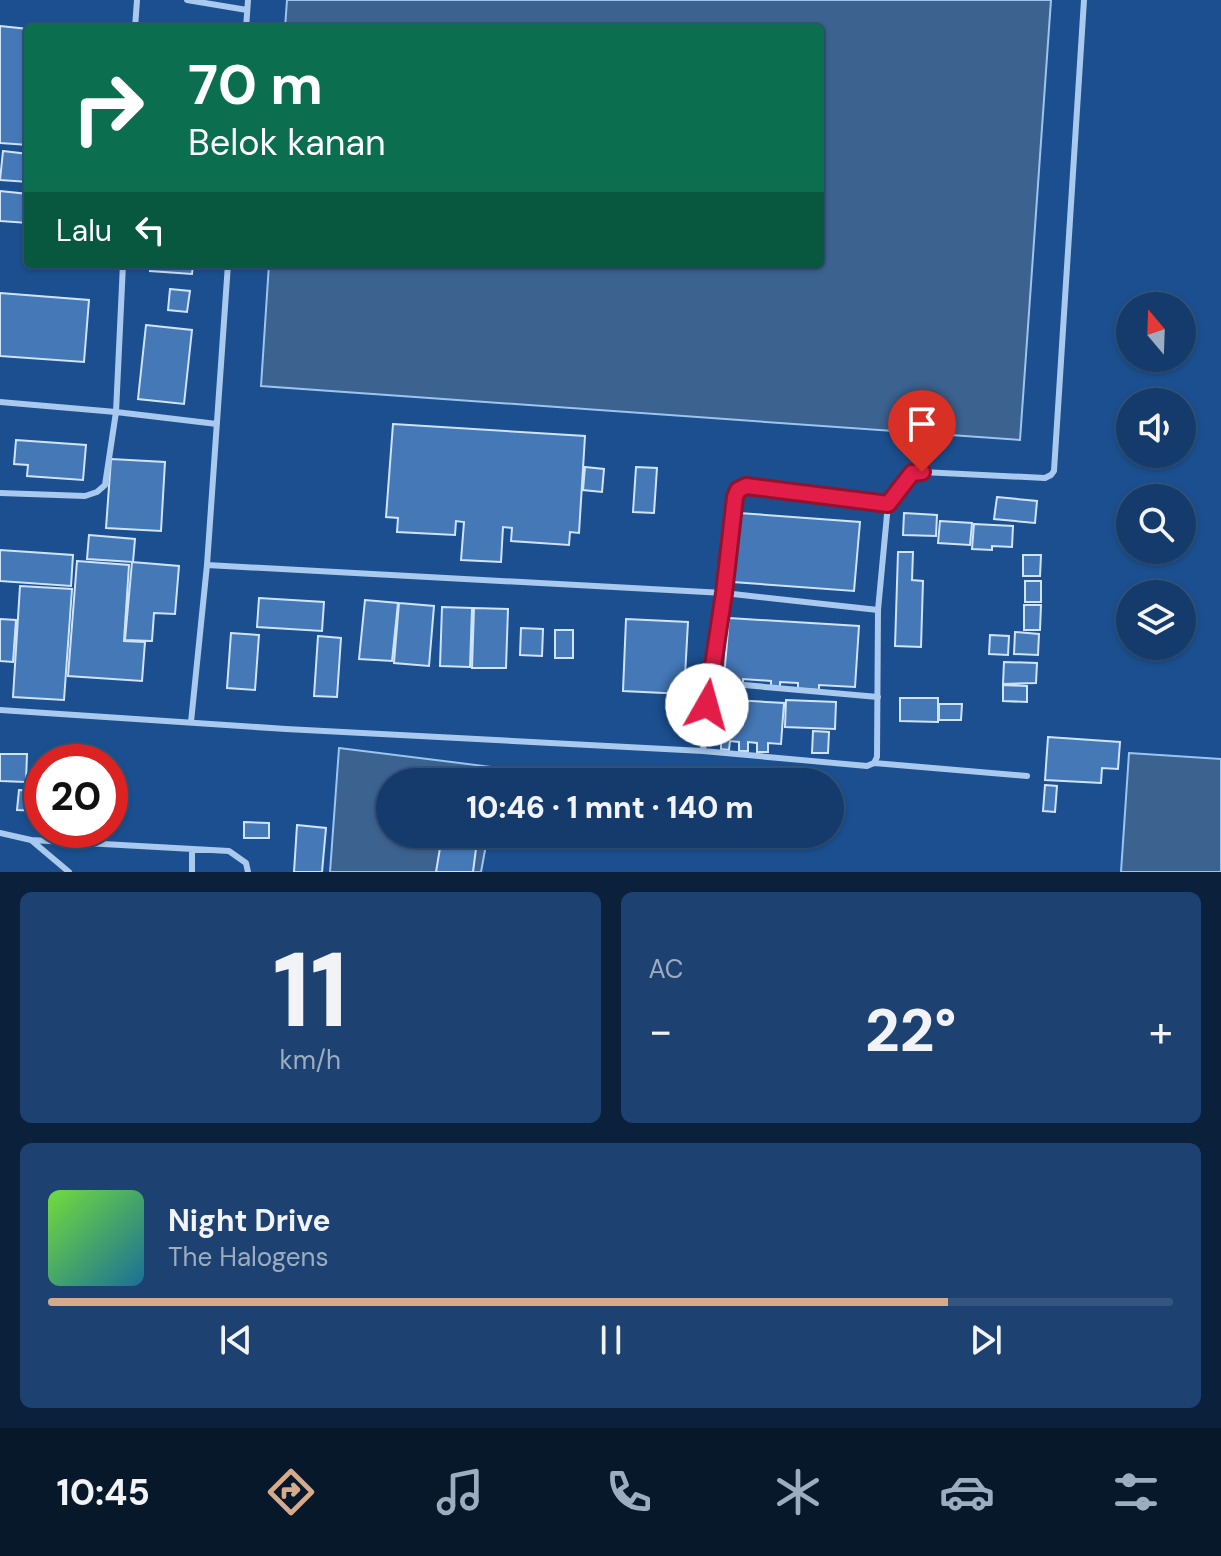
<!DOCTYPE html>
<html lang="id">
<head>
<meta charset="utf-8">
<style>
	body { margin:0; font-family:"DM Sans",sans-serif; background:#1d4271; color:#f1f3f6; height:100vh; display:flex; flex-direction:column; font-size:30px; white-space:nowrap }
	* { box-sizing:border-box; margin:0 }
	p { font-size:26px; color:#9dadc1 }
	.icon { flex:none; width:44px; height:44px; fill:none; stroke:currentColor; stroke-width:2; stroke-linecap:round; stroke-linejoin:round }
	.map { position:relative; height:872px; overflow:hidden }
	.details { display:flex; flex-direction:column; gap:20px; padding:20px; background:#0b203b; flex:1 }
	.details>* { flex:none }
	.banner { position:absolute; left:24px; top:24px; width:800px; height:244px; border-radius:8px; box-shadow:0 2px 6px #0004,0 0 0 2px #33557e; background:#0b6e4f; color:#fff; overflow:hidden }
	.needle { width:52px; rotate:341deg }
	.buttons { position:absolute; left:1116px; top:292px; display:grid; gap:16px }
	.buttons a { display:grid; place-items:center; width:80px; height:80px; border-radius:50%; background:#143b6b; box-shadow:0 2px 6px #0004,0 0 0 2px #33557e; font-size:40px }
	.speed { position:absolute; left:24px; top:744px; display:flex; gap:16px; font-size:40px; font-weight:700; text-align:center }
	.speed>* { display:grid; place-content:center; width:104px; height:104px; border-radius:50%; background:#143b6b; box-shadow:0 2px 6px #0004,0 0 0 2px #33557e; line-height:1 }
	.speed .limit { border:12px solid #d22; background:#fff; color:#111 }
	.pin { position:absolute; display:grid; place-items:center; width:68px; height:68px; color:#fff; margin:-82px -34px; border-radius:50% 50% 50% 0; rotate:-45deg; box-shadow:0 0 8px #0007 }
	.pin .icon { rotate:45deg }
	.me { position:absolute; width:88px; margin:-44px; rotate:7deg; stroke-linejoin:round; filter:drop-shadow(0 0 6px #0008) }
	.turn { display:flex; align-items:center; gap:28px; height:168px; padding:0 32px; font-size:36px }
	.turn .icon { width:104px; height:104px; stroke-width:2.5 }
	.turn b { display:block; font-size:56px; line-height:68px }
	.then { display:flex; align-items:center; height:76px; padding:0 32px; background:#0003; gap:16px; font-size:30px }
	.big { font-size:60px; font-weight:800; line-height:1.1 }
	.details .card { flex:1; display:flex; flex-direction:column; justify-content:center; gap:12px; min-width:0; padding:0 28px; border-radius:12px; background:#1d4271 }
	.details .dial { align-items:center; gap:0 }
	.dial b { font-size:104px; line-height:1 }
	.song { display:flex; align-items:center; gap:24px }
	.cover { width:96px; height:96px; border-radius:12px; background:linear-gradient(135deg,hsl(100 70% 55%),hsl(200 70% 35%)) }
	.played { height:8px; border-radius:4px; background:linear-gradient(90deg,#d6ab8b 80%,#33557e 80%) }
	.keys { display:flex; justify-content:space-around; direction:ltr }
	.heat { display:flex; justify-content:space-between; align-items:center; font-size:44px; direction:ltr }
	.details .tiles { flex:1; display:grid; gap:20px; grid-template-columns:1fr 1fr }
	.card:last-child { grid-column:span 2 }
	.trip { position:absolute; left:376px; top:768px; width:468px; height:80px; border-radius:40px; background:#143b6b; box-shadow:0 2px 6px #0004,0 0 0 2px #33557e; font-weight:800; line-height:80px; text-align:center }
	.menu { display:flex; height:128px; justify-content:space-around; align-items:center; background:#08182b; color:#9dadc1 }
	.menu .icon { width:56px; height:56px }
	.menu .on { color:#d6ab8b }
	.menu b { font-size:36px; color:#f1f3f6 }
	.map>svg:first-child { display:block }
	.water { fill:#3c6290; stroke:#9cc4f0; stroke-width:2 }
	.building { fill:#4478b7; stroke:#cfe3fa; stroke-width:2 }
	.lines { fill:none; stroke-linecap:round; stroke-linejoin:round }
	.lane { stroke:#a9c9ee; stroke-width:6 }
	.route-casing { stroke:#92132f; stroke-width:20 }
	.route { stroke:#e11d48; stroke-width:14 }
</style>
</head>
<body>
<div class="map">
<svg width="1221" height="872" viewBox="0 0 1221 872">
	<rect width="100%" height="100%" fill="#1b4f8f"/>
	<path class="water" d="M287 0H1051L1020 440 261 386 269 264H820V28H285Z
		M339 748 500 768 497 782H390V834H488L481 872H330Z
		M1129 753 1221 759V872H1121Z"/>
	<path class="building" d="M0 26 28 29V145L0 143Z
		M3 151 28 154V182L0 180Z
		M0 191 28 194V223L0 221Z
		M151 264H193L192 274 150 271Z
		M170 289 190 291 187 312 168 310Z
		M0 293 89 300 84 362 0 356Z
		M146 325 192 330 184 404 138 399Z
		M393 424 585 436 579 533 570 532 569 545 511 541 512 528 503 527 501 562 461 560 464 522 456 521 455 535 397 532 398 518 386 517Z
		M16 440 86 445 83 480 27 476 28 465 14 464Z
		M111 459 165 462 161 531 106 528Z
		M585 467 604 469 602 492 583 490Z
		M636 467 657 468 654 513 633 512Z
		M997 497 1037 501 1035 523 994 519Z
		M739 513 860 522 854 591 733 582Z
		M904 513 937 515 936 536 903 535Z
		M940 521 972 523 970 545 938 543Z
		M974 524 1013 526 1012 547 992 546V550L972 549Z
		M89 535 135 539 133 562 87 559Z
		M0 550 73 555 71 586 0 581Z
		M898 552H913L912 580 923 581 921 647 895 646Z
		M1023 555H1041L1040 576H1023Z
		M77 561 129 565 124 641 145 642 142 681 68 676Z
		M132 562 179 566 175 614 154 613 152 641 125 640Z
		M1025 581H1041V602H1025Z
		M20 586 72 589 64 700 13 697Z
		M259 598 324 602 322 631 257 627Z
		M365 600 398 603 392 661 359 659Z
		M399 603 434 606 429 666 394 663Z
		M1024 605H1041L1040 630H1024Z
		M442 607 472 608 470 667 440 666Z
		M474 608 508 609 506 668H472Z
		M729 618 859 626 855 687 819 685V690L798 689V683L780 682V687H771V681L743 679V684H733V679L724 678Z
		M0 619 16 620 13 662 0 661Z
		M626 619 688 622 684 694 623 691Z
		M521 628 543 629 542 656 520 655Z
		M555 630H573V658H555Z
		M1015 632 1039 634 1038 655 1014 654Z
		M231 633 259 635 255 690 227 688Z
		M990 635 1009 636 1008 655 989 654Z
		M318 636 341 638 337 697 314 696Z
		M1004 662 1037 663 1036 683 1003 684Z
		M1003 685 1027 686V702L1003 701Z
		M900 698H938V722L900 721Z
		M717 699 784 703 781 744 768 743V752H757V743L748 742V751H739V742L730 741 729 750 721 749V741L714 740Z
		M786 700 836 702 835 729 785 727Z
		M939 704H962L961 720H939Z
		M813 731 829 732 828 753H812Z
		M1048 737 1120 742 1118 769 1102 768 1101 783 1045 780Z
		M0 754H27L26 782 0 781Z
		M40 759 86 762H42V811L17 810 19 790 38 791Z
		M1045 785 1057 786 1055 812 1043 811Z
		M244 822 269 823V838H244Z
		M297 825 326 828 322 872H294Z
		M442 836 477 841 473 872H436Z"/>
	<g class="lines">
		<path class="lane" d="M187 0 247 10
			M135 28 137 0
			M246 28 248 0
			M0 402 116 412 217 424
			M0 493 85 496 97 492 105 485 116 412 123 264
			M888 504 912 473 922 472 1045 478 1051 475 1054 471 1084 0
			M207 565 724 593 878 610 877 757 874 763
			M710 682 878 697
			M0 710 286 729 703 751 867 766 874 763 1027 776
			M191 722 207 565 228 264
			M703 751C711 666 725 582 735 497L738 490 746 486 888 504 878 610
			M0 833 31 840 69 872
			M31 840 229 851 246 863 248 872
			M192 851V872"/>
	</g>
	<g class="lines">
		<defs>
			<path id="route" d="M707 705 724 593 735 497 738 490 746 486 888 504 912 473 922 472"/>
		</defs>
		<use href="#route" class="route-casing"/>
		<use href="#route" class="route"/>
	</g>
</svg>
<div class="buttons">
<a><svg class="needle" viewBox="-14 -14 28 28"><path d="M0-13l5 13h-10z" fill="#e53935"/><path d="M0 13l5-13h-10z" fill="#9dadc1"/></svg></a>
<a><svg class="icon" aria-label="sound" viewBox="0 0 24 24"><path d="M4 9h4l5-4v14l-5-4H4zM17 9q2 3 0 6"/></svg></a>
<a><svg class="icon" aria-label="search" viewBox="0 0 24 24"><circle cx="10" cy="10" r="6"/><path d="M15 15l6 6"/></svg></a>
<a><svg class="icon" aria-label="layers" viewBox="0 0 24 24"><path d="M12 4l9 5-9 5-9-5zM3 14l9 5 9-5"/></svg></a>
</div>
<div class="speed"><div class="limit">20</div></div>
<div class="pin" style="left:922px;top:472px;background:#d93025"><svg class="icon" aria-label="arrive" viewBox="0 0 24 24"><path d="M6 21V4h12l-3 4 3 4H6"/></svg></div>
<svg class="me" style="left:707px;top:705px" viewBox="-20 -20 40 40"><circle r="19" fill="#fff"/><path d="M0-13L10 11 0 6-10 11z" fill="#e11d48"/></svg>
<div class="trip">10:46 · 1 mnt · 140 m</div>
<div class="banner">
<div class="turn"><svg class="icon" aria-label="right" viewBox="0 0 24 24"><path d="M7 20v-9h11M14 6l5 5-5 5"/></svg><div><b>70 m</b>Belok kanan</div></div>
<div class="then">Lalu<svg class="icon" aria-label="left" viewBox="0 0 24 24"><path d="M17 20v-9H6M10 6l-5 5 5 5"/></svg></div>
</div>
</div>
<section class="details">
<div class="tiles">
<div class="card dial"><b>11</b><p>km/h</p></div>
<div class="card"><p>AC</p>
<div class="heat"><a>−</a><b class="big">22°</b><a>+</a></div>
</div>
<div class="card">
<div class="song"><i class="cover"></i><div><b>Night Drive</b><p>The Halogens</p></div></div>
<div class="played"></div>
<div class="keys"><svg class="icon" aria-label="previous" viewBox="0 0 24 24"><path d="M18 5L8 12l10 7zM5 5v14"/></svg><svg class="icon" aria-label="pause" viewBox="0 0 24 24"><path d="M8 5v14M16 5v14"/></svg><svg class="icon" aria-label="next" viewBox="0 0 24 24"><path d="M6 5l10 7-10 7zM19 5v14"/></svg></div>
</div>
</div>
</section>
<nav class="menu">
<b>10:45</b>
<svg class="icon on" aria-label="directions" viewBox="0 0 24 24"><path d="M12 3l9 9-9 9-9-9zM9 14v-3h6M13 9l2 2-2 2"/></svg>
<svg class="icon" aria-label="music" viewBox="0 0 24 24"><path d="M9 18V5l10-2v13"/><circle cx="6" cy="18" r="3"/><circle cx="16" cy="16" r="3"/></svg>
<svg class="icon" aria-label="phone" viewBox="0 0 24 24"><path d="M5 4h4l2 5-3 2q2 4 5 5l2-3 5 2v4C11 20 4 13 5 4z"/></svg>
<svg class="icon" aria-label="climate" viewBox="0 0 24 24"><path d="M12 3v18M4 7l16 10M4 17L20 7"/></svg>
<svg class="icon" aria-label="car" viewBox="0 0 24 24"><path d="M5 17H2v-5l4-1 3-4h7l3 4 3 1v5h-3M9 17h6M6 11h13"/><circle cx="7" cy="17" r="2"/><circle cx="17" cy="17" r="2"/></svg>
<svg class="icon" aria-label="filters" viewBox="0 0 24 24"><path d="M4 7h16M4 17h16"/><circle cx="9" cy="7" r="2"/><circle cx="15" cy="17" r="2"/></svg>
</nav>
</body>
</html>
